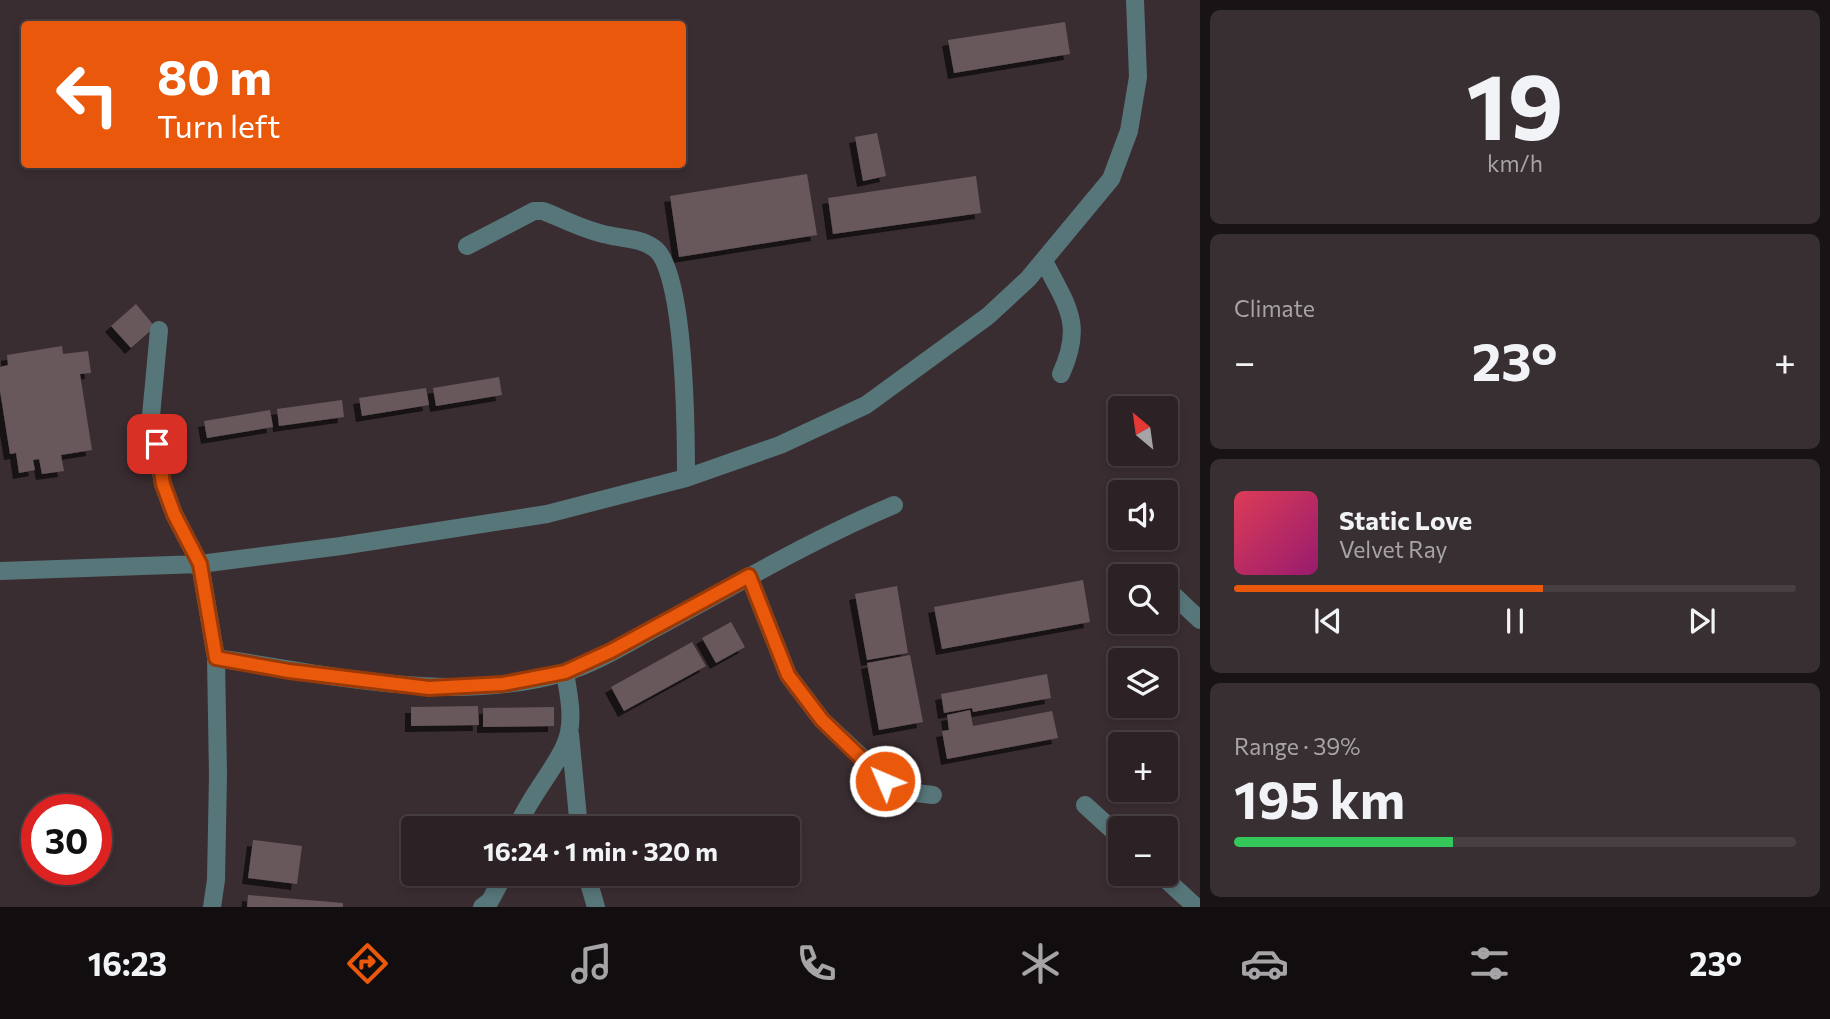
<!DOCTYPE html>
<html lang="en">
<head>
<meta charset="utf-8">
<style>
	body { margin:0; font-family:Commissioner,sans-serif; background:#382f32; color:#f1f3f6; height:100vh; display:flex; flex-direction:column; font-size:26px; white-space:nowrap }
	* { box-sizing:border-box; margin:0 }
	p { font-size:23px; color:#a6a4a7 }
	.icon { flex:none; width:38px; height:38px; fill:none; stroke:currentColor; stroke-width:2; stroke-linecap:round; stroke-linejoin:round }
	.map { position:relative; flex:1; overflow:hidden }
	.panel { display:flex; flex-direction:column; gap:10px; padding:10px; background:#181314; width:630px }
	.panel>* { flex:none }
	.banner { position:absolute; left:21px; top:21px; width:665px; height:147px; border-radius:7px; box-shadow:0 4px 10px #0003,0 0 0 2px #483f42; background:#ea580c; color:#fff; overflow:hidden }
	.needle { width:46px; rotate:331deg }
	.buttons { position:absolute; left:1108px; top:396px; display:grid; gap:14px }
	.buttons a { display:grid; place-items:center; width:70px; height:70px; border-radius:7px; background:#2c2225; box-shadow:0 4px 10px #0003,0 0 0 2px #483f42; font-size:35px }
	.speed { position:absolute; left:21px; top:794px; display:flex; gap:14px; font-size:35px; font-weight:700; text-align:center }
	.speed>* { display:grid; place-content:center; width:91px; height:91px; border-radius:50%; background:#2c2225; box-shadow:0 4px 10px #0003,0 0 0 2px #483f42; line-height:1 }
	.speed .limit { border:10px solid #d22; background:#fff; color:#111 }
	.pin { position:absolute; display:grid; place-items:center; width:60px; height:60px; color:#fff; margin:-30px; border-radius:14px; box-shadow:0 4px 10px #0006 }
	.me { position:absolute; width:77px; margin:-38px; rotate:315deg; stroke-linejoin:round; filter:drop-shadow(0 0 5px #0008) }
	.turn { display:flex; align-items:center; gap:24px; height:147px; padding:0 21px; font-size:32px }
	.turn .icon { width:91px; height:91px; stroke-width:2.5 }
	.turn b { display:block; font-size:49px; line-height:60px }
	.big { font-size:52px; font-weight:700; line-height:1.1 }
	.panel .widget { flex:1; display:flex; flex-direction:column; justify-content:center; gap:10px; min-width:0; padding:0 24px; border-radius:10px; background:#382f32 }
	.panel .dial { align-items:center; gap:0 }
	.dial b { font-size:91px; line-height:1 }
	.song { display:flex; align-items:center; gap:21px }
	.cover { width:84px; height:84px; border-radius:10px; background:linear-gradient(135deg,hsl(350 70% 55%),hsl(320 70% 35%)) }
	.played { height:7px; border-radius:4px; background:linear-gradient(90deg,#ea580c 55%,#483f42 55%) }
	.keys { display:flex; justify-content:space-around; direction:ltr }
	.heat { display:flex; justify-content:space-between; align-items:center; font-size:38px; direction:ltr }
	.charge { height:10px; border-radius:5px; background:linear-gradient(90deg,#34c759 39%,#483f42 0) }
	.trip { position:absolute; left:401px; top:816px; width:399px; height:70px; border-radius:7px; background:#2c2225; box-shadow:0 4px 10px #0003,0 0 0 2px #483f42; font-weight:700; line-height:70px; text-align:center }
	.tab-bar { display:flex; height:112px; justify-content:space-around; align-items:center; background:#120e0f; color:#a6a4a7 }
	.tab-bar .icon { width:49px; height:49px }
	.tab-bar .on { color:#ea580c }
	.tab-bar b { font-size:32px; color:#f1f3f6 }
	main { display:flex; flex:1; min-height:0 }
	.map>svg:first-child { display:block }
	.building { fill:#67585c; filter:url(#shadow) }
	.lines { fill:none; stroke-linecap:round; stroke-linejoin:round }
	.minor { stroke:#57767a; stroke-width:18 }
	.route-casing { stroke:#983908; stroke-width:18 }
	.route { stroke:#ea580c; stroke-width:12 }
</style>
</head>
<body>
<main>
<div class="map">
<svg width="1200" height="907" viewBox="0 0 1200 907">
	<defs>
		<filter id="shadow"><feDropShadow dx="-6" dy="6" stdDeviation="0" flood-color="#0009"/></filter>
	</defs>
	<rect width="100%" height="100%" fill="#3a2d31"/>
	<path class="building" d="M1065 22 1070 54 954 73 948 40Z
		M877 133 886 176 863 181 855 137Z
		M807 174 817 235 679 257 670 196Z
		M976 176 981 213 833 234 828 198Z
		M136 304 155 327 131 348 111 326Z
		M62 346 63 354 88 351 91 373 80 374 92 450 61 455 64 471 42 474 39 459 33 460 35 470 19 473 16 453 10 454 0 391V367L8 365 7 355Z
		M499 377 502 395 436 406 433 388Z
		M426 388 429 405 362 416 359 398Z
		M342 400 344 417 279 426 277 409Z
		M270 410 273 427 207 438 204 421Z
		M1083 580 1090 622 942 649 934 607Z
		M897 586 908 653 867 660 855 594Z
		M731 622 745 647 716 663 702 638Z
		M692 642 706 666 624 711 611 687Z
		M910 655 923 722 879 730 867 663Z
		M1047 674 1051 698 973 712 972 708 944 713 941 694Z
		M478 706 479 725 411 726V707Z
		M554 707V726L483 727V708Z
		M970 710 973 726 1052 711 1058 738 947 759 942 731 949 730 947 715Z
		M253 840 302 846 297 884 248 878Z
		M248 895 343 903V907H247Z"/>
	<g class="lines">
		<path class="minor" d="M467 246 534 211H543C564 219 586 231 608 235 624 239 640 238 654 248 686 269 686 437 686 478
			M1044 261C1067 306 1084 324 1061 374
			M159 330 151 416 163 484 174 514 200 564 216 658 218 775 216 880 212 907
			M0 571 200 564 341 546 547 514 686 478 780 445 866 405 988 316 1028 279 1111 179 1129 131 1138 77 1135 0
			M749 576 788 675 822 720 898 791 933 795
			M1166 588 1200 620
			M216 658C330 674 448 705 563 673 597 663 631 641 663 624 739 583 813 539 894 505
			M570 734 579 828
			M1085 805 1120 837
			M517 828C529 795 564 760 569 732 573 713 568 692 565 672
			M586 873 596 907
			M1159 873 1196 907
			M482 907 490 901 505 873"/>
	</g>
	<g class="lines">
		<defs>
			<path id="route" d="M157 444 163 484 174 514 200 564 216 658 289 671 429 688 503 684 565 672 611 651 749 576 788 675 822 720 885 781"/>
		</defs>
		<use href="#route" class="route-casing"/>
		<use href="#route" class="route"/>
	</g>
</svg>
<div class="buttons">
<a><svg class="needle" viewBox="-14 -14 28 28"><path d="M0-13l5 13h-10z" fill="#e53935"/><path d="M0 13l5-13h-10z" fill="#a6a4a7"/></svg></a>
<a><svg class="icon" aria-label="sound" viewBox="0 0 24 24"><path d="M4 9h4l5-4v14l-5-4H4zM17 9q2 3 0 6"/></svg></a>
<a><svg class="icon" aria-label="search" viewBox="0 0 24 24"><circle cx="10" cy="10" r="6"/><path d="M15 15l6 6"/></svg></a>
<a><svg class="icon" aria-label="layers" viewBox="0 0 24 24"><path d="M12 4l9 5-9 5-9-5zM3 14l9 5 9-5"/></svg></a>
<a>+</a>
<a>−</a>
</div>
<div class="speed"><div class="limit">30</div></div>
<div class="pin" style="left:157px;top:444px;background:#d93025"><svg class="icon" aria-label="arrive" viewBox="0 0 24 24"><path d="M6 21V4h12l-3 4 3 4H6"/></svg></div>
<svg class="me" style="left:885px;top:781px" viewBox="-20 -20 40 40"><circle r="17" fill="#ea580c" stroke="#fff" stroke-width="3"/><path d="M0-11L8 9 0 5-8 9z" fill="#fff"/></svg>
<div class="trip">16:24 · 1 min · 320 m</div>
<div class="banner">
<div class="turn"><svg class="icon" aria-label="left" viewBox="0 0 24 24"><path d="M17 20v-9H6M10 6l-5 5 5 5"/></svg><div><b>80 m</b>Turn left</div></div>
</div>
</div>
<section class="panel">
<div class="widget dial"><b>19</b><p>km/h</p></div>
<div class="widget"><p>Climate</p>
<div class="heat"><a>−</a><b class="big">23°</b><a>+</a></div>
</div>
<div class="widget">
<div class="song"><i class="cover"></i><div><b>Static Love</b><p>Velvet Ray</p></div></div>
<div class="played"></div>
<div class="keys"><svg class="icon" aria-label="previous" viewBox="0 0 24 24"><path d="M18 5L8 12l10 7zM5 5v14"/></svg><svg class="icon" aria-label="pause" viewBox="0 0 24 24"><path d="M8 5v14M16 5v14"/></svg><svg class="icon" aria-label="next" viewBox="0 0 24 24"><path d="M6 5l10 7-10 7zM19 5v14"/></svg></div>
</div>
<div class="widget"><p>Range · 39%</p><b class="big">195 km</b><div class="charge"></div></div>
</section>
</main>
<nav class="tab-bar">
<b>16:23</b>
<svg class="icon on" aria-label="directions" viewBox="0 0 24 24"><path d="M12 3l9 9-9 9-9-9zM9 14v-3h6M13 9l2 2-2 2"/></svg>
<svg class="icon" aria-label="music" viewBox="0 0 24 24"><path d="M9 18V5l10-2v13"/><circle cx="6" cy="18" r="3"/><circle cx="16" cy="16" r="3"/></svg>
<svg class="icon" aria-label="phone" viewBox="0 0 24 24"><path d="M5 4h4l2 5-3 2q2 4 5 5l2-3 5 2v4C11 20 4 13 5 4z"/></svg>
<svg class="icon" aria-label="climate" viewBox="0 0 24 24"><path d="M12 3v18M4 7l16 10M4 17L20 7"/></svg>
<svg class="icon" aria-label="car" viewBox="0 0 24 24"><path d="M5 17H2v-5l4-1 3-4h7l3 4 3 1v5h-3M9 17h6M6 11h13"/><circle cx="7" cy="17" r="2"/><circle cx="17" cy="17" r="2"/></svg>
<svg class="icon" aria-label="filters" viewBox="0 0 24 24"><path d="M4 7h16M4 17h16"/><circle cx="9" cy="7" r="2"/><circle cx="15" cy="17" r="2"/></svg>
<b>23°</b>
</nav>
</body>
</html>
